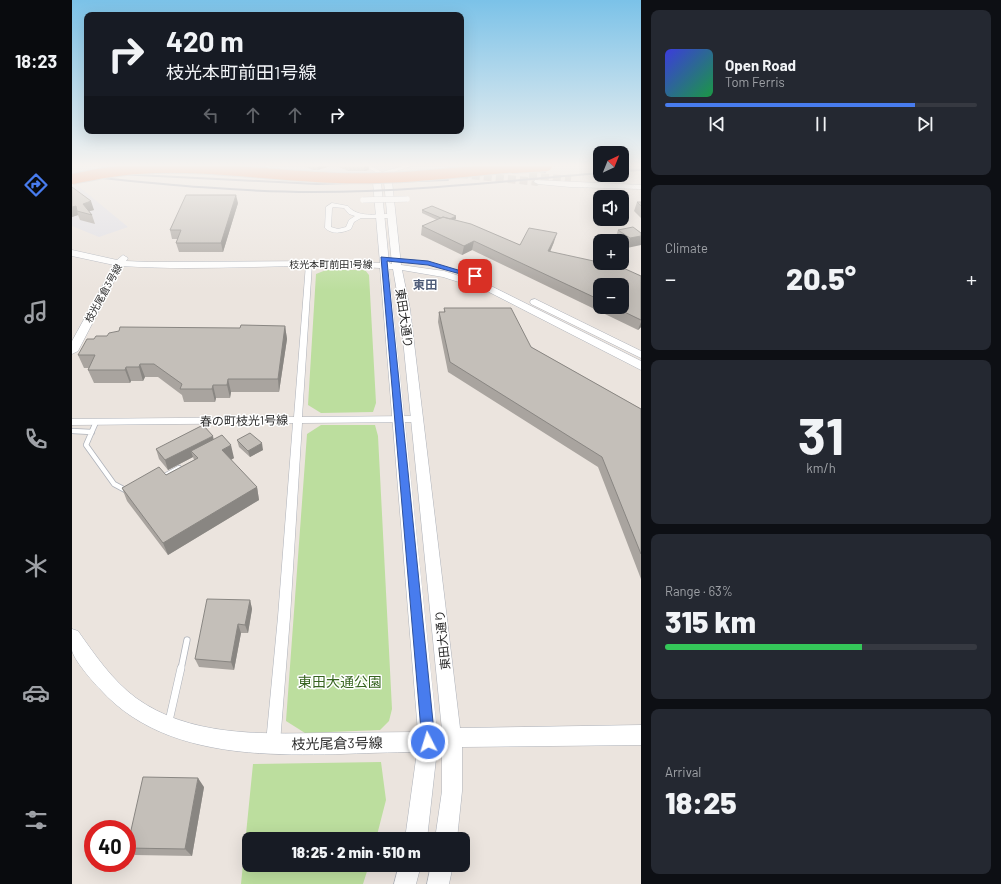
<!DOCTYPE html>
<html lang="en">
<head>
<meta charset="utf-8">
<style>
	body { margin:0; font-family:Barlow,"Noto Sans JP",sans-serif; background:#242831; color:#f1f3f6; height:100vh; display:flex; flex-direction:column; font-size:15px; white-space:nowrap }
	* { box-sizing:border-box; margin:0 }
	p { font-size:13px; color:#9ea1a6 }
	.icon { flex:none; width:22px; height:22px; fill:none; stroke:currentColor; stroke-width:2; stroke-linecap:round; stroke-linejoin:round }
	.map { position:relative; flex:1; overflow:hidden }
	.side { display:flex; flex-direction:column; gap:10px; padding:10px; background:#0d0f14; width:360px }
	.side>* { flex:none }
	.banner { position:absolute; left:12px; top:12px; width:380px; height:122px; border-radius:8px; box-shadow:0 4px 16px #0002; background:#171b24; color:#f1f3f6; overflow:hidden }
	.needle { width:26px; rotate:43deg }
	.buttons { position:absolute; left:521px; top:146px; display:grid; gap:8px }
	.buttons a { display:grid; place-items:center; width:36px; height:36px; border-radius:8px; background:#171b24; box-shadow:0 4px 16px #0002; font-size:20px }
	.speed { position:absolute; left:12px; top:820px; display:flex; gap:8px; font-size:20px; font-weight:700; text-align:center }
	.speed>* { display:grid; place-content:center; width:52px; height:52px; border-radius:50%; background:#171b24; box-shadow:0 4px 16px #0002; line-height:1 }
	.speed .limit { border:6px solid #d22; background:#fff; color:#111 }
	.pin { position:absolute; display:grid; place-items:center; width:34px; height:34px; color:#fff; margin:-17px; border-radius:8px; box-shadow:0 2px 6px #0006 }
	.me { position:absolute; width:44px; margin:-22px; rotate:355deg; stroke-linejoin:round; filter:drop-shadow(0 0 3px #0008) }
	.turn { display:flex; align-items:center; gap:14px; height:84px; padding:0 16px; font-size:18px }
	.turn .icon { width:52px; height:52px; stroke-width:2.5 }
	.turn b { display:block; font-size:28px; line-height:34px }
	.lanes { display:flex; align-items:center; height:38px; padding:0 16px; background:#0003; justify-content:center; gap:20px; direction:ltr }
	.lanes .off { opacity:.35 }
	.big { font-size:30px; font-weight:800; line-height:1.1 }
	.side .card { flex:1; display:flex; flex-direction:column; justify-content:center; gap:6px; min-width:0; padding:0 14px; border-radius:8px; background:#242831 }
	.side .dial { align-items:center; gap:0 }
	.dial b { font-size:52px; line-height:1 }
	.song { display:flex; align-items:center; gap:12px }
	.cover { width:48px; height:48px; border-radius:6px; background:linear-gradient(135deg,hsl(240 70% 55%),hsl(140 70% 35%)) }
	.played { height:4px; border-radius:2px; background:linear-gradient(90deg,#487cee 80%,#363941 80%) }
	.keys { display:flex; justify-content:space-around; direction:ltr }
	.heat { display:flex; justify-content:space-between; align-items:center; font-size:22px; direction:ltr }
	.charge { height:6px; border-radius:3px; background:linear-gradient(90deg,#34c759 63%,#363941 0) }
	.trip { position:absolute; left:170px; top:832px; width:228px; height:40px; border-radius:8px; background:#171b24; box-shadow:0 4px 16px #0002; font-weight:800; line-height:40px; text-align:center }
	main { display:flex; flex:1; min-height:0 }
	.tab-bar { display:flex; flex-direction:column; width:72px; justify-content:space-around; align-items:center; background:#090b0e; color:#9ea1a6 }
	.tab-bar .icon { width:28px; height:28px }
	.tab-bar .selected { color:#487cee }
	.tab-bar b { font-size:18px; color:#f1f3f6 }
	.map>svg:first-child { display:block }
	.industrial { fill:#dfdee4 }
	.green { fill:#bcde9e }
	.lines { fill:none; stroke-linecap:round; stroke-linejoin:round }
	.secondary-tunnel { stroke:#c5bfba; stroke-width:8; stroke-dasharray:8 4; stroke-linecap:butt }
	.lane-far2-casing { stroke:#aeb2ba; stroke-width:6 }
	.lane-far1-casing { stroke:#aeb2ba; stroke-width:7 }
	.lane-casing { stroke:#aeb2ba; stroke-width:8 }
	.street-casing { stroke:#aeb2ba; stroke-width:1 }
	.secondary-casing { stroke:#aeb2ba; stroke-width:1 }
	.lane-far2 { stroke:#fff; stroke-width:4.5 }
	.lane-far1 { stroke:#fff; stroke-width:5.5 }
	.lane { stroke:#fff; stroke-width:7 }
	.street { fill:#fff; fill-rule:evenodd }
	.secondary { fill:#fff; fill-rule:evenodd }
	.rail { stroke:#a1a6b3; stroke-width:2 }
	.street-bridge-casing { stroke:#aeb2ba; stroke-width:6; stroke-linecap:butt }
	.highway-bridge-casing { stroke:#c4c4c4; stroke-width:12; stroke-linecap:butt }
	.street-bridge { stroke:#fff; stroke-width:5.5 }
	.highway-bridge { stroke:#f48e60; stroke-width:10 }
	.wall { fill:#a9a49f; fill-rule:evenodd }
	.shaded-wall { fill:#898682 }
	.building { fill:#c4bfb9; stroke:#898682 }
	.route { fill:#487cee; stroke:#2f519b }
	.labels { text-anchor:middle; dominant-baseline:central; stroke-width:3; stroke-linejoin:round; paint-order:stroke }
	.far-street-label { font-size:10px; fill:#2b2b2b; stroke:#fff }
	.far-quarter-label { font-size:12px; font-weight:bold; fill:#4e5b78; stroke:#fff }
	.street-label { font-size:12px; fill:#2b2b2b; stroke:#fff }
	.near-park-label { font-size:14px; fill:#36631f; stroke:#fff }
	.near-street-label { font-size:14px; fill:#2b2b2b; stroke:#fff }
</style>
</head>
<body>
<main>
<nav class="tab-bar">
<b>18:23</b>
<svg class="icon selected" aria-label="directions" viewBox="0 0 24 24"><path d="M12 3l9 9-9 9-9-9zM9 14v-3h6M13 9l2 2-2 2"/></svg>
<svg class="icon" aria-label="music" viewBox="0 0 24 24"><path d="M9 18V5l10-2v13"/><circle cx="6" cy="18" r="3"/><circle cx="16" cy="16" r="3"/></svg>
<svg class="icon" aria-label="phone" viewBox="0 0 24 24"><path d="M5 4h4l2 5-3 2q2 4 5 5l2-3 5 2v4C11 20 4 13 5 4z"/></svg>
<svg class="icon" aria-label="climate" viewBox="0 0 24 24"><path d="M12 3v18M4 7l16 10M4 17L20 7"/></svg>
<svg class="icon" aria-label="car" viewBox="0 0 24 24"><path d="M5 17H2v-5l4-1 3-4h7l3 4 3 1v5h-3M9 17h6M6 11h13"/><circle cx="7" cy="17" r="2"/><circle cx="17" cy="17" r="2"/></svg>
<svg class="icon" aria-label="filters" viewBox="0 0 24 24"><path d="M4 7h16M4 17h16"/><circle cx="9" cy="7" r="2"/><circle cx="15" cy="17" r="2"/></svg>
</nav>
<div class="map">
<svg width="569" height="884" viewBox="0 0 569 884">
	<rect width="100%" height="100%" fill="#ebe4de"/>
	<path class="industrial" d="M148 166H433L327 168 290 175Z
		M5 185 56 227 27 237 0 226V187Z"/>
	<path class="green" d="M254 270H293L297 275 304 403 301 412 249 413 236 405 244 274Z
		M249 425H303L306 436 320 709 317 721 308 730 233 733 214 721 235 434Z
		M309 762 314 800 304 839H177V865H297L291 884H169L181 764Z"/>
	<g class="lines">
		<path class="secondary-tunnel" d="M388 174 466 182
			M457 176 499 180"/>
		<defs>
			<path id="lane-far2" d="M24 422 14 445 42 484 55 491
				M0 431 20 432
				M89 478 107 468"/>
			<path id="lane-far1" d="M109 669 115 640"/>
			<path id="lane" d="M97 721 109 668"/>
			<path id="street" d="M193 166H198L201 169 197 170Z
				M293 166H299L310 172 331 166H339L313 175H305V173Z
				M260 203 276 206C286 218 303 214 318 214L321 216 318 218H289L282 222 279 229C271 233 260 235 253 228L254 207ZM261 207 272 208 277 214 283 216 277 220 274 227 266 229 259 227 260 208Z
				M237 262 240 264 230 417 344 416 348 419 344 422 230 423 218 617 208 743 206 748 201 750 196 748 194 743 206 617 221 423 0 425V419L222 417 234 264Z"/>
			<path id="secondary" d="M307 175H313L320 181 329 265 372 271 421 287 569 361V370L415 291 371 277 330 270 338 309 388 728 569 725V745L390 747V791L385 839H363L370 791V749L365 750 355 839H333L345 752C243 752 104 774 28 689 21 682 1 659 0 650 0 643 0 636 0 629L6 631C23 655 40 680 64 698 117 736 185 734 248 733 281 733 313 732 346 732L308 268C222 262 136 272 50 266L6 351 0 354V341L42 265 0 256V250L45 260 51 255 56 258 54 261 76 262 252 261 308 263 301 182ZM311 181 312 182 320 264 317 263 309 182ZM317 269H321L328 309 370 730 365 731Z
				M463 180 569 185V189L498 187 466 184 462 182Z
				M463 299 569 351V358L459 304 458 302 459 300Z
				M327 865H349L344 884H322Z
				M359 865H381L377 884H355Z"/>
		</defs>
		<use href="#lane-far2" class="lane-far2-casing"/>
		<use href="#lane-far1" class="lane-far1-casing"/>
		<use href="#lane" class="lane-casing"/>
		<use href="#street" class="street-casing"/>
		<use href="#secondary" class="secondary-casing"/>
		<use href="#lane-far2" class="lane-far2"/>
		<use href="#lane-far1" class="lane-far1"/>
		<use href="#lane" class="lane"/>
		<use href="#street" class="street"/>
		<use href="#secondary" class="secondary"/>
		<path class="rail" d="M431 166 473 172
			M550 171 569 170
			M46 174 245 184 376 180
			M0 175C80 183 161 192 241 192 337 192 433 181 528 173"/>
		<defs>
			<path id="street-bridge" d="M291 200 335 199"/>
			<path id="highway-bridge" d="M440 168 475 166
				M0 179C22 175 43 170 66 169 132 164 199 176 265 178 328 180 390 172 452 166"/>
		</defs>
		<use href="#street-bridge" class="street-bridge-casing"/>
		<use href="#highway-bridge" class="highway-bridge-casing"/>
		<use href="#street-bridge" class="street-bridge"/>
		<use href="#highway-bridge" class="highway-bridge"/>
	</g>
	<path class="wall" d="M232 166H258L246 170H241Z
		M265 166H297V170L292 171H276Z
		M0 187 22 210 17 211 20 215 23 224 8 220 6 215 0 217Z
		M565 202H569V218L562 211Z
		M166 203 151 252H107L104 243 106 239H100L98 230Z
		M350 210 384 219 382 220 448 245 482 242 478 252 569 276V327L566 330 400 250 390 255 349 235 350 226 365 220 350 213ZM528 285 550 307H528Z
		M546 230 569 233 555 248 550 244V241H546L543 239Z
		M372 308 459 347 569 409V579L526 467 376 372 366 322 367 312H372Z
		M213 326 215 339 207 392H159L158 398H144L143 402H112L110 395 86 377H73L71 381H59L58 383H22L16 370 17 368H12L6 355 22 339 35 336 168 328Z
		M142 439 162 458 159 460 185 487 187 500 96 555 55 501 50 488 94 475 122 460 121 457 96 470 87 459 84 449Z
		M165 440 191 450 178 457 167 447Z
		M178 600 180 609 176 633H169L162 670 127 667 123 659Z
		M132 787 120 856 63 855 55 849Z"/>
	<path class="shaded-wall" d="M246 166H258L246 170Z
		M292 166H297V170L292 171Z
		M164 195 166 203 151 252 149 243Z
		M19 201 22 210 14 212 11 204Z
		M4 206 6 215 0 217V207Z
		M384 216V219L374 224V221Z
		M485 233 482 242 474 261 476 251Z
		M569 236V245L555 248 558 238Z
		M402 241 400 250 390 255 392 246Z
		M569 322V327L566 330Z
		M213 326 215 339 207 392 206 379Z
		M68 364 73 377 71 381 67 367Z
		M54 367 59 381 58 383 53 370Z
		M156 379 159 392 158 398 155 385Z
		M141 385 144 398 143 402 140 389Z
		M141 436 143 446 119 451 121 457 96 470 93 460Z
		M190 443 191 450 178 457 176 451Z
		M159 445 162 458 153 463 150 450Z
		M185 487 187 500 96 555 91 543Z
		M178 600 180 609 176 633 173 625Z
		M166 624 169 633 162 670 159 662Z
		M126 778 132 787 120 856 113 849Z"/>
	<path class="building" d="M0 187 19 201 11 204 20 215 5 211 4 206 0 207Z
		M114 195H164L149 243H104L109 230H98Z
		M565 202H569V206Z
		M360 206 384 216 378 219 371 217 369 218 350 210Z
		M371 217 399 224 448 245 457 228 485 233 476 251 549 267 569 276V320L542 307H550V285H528V300L402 241 392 246 350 226Z
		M561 227 569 233V236L558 238 546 230Z
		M372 308H439L459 347 569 409V554L530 457 378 362 367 312H373Z
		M169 325 213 326 206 379H156L155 385H141L140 389H108L110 384 82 364H68L67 367H54L53 370H16L23 355H6L15 339H22L24 336H35L37 333 47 331 48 327 168 328Z
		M131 425 141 436 93 460 84 449Z
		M178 433 190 443 176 451 165 440Z
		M150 435 159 445 150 450 185 487 91 543 50 488 87 467 94 475 126 458 119 451Z
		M135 599 178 600 173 625 166 624 159 662 123 659Z
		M71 777 126 778 113 849 55 848Z"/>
	<linearGradient id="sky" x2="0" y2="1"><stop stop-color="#7bc2e8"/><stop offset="0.57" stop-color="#f6f3f0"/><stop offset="1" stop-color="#f6f3f0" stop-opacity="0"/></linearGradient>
	<rect width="569" height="290" fill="url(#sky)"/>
	<path class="route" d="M309 257 356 261 406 276 403 278 356 265 315 261 363 742 361 746 356 748 352 746 350 742Z"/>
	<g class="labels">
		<g class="far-street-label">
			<text x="259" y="264">枝光本町前田1号線</text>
			<text transform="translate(31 293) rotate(-61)">枝光尾倉3号線</text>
		</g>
		<g class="far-quarter-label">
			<text x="353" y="284">東田</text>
		</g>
		<g class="street-label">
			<text transform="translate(333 318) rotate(82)">東田大通り</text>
			<text transform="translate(172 420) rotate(-1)">春の町枝光1号線</text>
			<text transform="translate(370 640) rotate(-96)">東田大通り</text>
		</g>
		<g class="near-park-label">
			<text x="268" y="681">東田大通公園</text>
		</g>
		<g class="near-street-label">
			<text transform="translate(265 743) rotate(-1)">枝光尾倉3号線</text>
		</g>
	</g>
</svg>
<div class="buttons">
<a><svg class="needle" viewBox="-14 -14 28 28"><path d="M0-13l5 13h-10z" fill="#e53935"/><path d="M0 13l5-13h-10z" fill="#9ea1a6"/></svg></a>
<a><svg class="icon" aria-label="sound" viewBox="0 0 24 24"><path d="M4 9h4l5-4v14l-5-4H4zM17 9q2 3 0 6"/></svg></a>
<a>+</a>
<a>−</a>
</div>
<div class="speed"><div class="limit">40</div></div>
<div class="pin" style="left:403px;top:276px;background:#d93025"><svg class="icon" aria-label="arrive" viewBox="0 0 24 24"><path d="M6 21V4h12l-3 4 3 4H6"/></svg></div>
<svg class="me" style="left:356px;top:742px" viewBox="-20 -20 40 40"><circle r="17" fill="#487cee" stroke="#fff" stroke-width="3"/><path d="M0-11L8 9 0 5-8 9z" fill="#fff"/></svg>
<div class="trip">18:25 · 2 min · 510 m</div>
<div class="banner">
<div class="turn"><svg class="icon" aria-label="right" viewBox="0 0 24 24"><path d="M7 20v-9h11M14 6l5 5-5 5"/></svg><div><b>420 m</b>枝光本町前田1号線</div></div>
<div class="lanes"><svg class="icon off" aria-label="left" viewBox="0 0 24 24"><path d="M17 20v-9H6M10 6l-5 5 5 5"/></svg><svg class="icon off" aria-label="ahead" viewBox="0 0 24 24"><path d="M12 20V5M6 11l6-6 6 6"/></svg><svg class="icon off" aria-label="ahead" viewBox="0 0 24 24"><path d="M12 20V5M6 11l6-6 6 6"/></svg><svg class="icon" aria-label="right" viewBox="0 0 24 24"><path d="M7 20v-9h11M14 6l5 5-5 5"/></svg></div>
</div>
</div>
<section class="side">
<div class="card">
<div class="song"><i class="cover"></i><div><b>Open Road</b><p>Tom Ferris</p></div></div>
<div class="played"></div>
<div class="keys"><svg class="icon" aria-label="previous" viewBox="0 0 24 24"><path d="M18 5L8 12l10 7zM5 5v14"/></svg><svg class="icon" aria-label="pause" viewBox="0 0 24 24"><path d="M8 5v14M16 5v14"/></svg><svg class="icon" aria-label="next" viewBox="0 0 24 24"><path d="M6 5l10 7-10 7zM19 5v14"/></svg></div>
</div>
<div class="card"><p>Climate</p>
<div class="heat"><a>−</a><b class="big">20.5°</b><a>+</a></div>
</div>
<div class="card dial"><b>31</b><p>km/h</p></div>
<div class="card"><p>Range · 63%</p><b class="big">315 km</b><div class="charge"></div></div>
<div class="card"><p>Arrival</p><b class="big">18:25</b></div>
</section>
</main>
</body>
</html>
